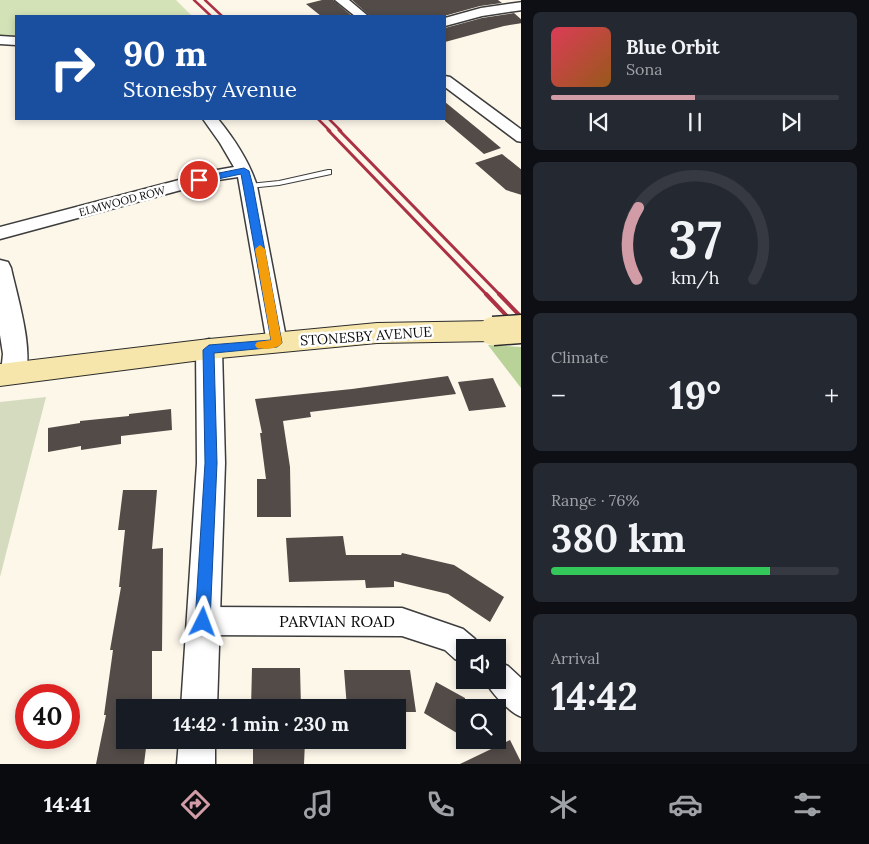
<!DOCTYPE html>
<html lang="en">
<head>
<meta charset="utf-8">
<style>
	body { margin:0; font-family:Lora,serif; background:#242831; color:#f1f3f6; height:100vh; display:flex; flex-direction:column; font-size:19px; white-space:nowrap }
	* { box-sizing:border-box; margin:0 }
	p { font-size:16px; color:#9ea1a6 }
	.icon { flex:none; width:28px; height:28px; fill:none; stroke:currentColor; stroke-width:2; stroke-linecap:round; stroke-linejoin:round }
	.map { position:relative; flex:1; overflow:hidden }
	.drawer { display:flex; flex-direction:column; gap:12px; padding:12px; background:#0d0f14; width:348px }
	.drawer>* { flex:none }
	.top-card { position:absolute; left:15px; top:15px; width:431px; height:105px; border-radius:0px; box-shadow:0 2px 8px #0003; background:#1a4fa0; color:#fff; overflow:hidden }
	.buttons { position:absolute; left:456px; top:639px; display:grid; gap:10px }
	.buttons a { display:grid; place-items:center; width:50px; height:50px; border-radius:0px; background:#171b24; box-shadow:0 2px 8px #0003; font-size:25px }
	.speed { position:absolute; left:15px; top:684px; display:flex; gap:10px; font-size:25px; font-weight:700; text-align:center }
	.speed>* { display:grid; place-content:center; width:65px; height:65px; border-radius:50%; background:#171b24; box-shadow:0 2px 8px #0003; line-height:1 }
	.speed .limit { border:8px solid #d22; background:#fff; color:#111 }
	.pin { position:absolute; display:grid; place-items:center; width:42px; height:42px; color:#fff; margin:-21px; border:2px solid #fff; border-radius:50%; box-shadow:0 1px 5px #0007 }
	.me { position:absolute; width:55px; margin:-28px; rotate:3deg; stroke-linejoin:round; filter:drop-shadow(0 0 4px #0008) }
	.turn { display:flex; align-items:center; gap:18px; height:105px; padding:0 25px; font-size:22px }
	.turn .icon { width:65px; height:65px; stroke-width:2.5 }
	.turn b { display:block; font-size:35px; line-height:42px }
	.big { font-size:38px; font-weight:800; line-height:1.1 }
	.drawer .card { flex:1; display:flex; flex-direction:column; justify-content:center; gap:8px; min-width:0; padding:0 18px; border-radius:8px; background:#242831 }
	.drawer .dial { align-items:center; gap:0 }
	.dial svg { height:130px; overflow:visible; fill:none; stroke:#363941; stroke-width:7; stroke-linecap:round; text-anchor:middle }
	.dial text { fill:#f1f3f6; stroke:none }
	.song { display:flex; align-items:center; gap:15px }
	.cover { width:60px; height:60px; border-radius:8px; background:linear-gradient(135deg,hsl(350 70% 55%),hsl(30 70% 35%)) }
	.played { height:5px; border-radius:2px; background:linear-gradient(90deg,#d29ca6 50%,#363941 50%) }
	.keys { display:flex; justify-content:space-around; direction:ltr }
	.heat { display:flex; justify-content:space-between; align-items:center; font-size:28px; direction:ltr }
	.charge { height:8px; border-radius:4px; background:linear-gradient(90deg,#34c759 76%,#363941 0) }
	.trip { position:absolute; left:116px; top:699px; width:290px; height:50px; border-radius:0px; background:#171b24; box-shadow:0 2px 8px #0003; font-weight:800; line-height:50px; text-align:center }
	.menu { display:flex; height:80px; justify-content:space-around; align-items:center; background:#090b0e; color:#9ea1a6 }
	.menu .icon { width:35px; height:35px }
	.menu .selected { color:#d29ca6 }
	.menu b { font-size:22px; color:#f1f3f6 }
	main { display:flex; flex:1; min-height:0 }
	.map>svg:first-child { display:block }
	.green { fill:#d3e3b7 }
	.forest { fill:#b8d298 }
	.cemetery { fill:#d5dbbe }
	.building { fill:#524b48 }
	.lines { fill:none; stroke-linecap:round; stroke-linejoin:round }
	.service-casing { stroke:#3d3d3d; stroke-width:2 }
	.minor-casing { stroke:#3d3d3d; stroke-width:3 }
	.tertiary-casing { stroke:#3d3d3d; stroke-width:3 }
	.secondary-casing { stroke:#2c2c2c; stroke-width:2 }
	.service { fill:#fff; fill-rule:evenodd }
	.minor { fill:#fff; fill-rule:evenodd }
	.tertiary { fill:#fff; fill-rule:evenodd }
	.secondary { fill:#f7e6ab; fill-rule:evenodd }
	.rail-far2 { stroke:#ab3144; stroke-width:2.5 }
	.rail-far1 { stroke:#ab3144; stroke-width:3 }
	.rail { stroke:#ab3144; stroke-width:4 }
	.secondary-bridge-casing { stroke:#2c2c2c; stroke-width:31; stroke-linecap:butt }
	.secondary-bridge { stroke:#f7e6ab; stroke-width:28 }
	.route { fill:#1a73e8; stroke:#114b97 }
	.slow { fill:#f59e0b }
	.labels { text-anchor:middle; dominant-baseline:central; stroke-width:5; stroke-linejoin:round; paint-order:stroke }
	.far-street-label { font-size:11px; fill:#0a0a0a; stroke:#fff }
	.street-label { font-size:14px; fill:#0a0a0a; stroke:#fff }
	.near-street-label { font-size:16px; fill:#0a0a0a; stroke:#fff }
</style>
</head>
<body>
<main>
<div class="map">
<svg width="522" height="764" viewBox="0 0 522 764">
	<rect width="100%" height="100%" fill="#fdf7ea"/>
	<path class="green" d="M0 0H176L192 16H16V39L0 37Z"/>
	<path class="forest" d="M488 345 521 347V388Z"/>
	<path class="cemetery" d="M46 397 0 577V402Z"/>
	<path class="building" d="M322 0H333L352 16H321L306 4Z
		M352 0H498L502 3 480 6 444 16H370Z
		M514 13 522 20V23L504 26 445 42V28L482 18Z
		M445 102 483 133 501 148 484 154 445 121Z
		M502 154 522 170V195L506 190 475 163Z
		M448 376 456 394 310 412 311 417 283 421 290 467 291 517H257V479H266L260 433H262L255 399 352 389Z
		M493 378 506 407 469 411 458 382Z
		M171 409 172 430 121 436V444L81 450V446L48 452V428L80 423V421L129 416V414Z
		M123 490H157L152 549 163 548 162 651H152V708H125V740H147L144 764H96L106 715H104L113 650H110L121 587H119L125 530H118Z
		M343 536 346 555H401L402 553 454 565 504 597 490 622 448 594 394 581V587L366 588 365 580 289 582 286 538Z
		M252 668H300L301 708H251Z
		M344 670H410L416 712H398V708H347Z
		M436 682 465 698V738L424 713Z
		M510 740 522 764H460Z
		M253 741H305L304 764H253Z"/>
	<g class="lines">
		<defs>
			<path id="service" d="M328 170H331V174L279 185 249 188 245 186 249 184 279 181Z"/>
			<path id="minor" d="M335 0H349L368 16H355Z
				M522 2V10L482 16 445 26V18L481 8Z
				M0 36 16 37V45L0 44Z
				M445 76 450 77 522 130V142L517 141 445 87Z
				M203 119H218C235 140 249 161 257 186L287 343 284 349 277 351 270 349 267 343 238 177 218 180 0 239V227L217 170 234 167 220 143Z
				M203 607 402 608 463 629 475 639 478 648H465V663L455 659 445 650 402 636 203 635 193 631 189 621 193 611Z
				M498 662 508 666 522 679V717C510 713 490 692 485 680H498Z"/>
			<path id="tertiary" d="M0 260 8 262 11 268C17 296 36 356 23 380L14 383 5 380 1 373 3 354 0 335Z
				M209 339 218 342 222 349 225 463 217 708H181L197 463 196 349 200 342Z
				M179 740H215V764H177Z"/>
			<path id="secondary" d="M493 321 502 324 506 331 502 338 493 341 377 343 209 359 0 386V364L209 339 377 323Z"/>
		</defs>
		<use href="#service" class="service-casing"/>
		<use href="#minor" class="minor-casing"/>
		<use href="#tertiary" class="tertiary-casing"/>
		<use href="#secondary" class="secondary-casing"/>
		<use href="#service" class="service"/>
		<use href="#minor" class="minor"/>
		<use href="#tertiary" class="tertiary"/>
		<use href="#secondary" class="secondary"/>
		<path class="rail-far2" d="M194 0 211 16
			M205 0 222 16
			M318 119 330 131
			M329 119 341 131"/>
		<path class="rail-far1" d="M328 130 487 295
			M339 130 500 295"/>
		<path class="rail" d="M486 294 522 332
			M499 294 522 318"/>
		<defs>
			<path id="secondary-bridge" d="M493 331 522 329"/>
		</defs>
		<use href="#secondary-bridge" class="secondary-bridge-casing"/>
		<use href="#secondary-bridge" class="secondary-bridge"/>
	</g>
	<path class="route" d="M244 168 249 171 253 186 282 343 277 347 214 353 217 463 210 622 208 627 203 629 198 627 195 622 205 463 203 350 209 345 271 340 241 174 199 183 195 180 199 177Z"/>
	<path class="slow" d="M260 245 265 249 282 343C278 349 264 350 257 348L255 345 257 342 271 340 255 249Z"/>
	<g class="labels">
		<g class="far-street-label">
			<text transform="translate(122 201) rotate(-15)">ELMWOOD ROW</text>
		</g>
		<g class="street-label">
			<text transform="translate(366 336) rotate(-4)">STONESBY AVENUE</text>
		</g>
		<g class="near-street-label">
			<text x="337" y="621">PARVIAN ROAD</text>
		</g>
	</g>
</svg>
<div class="buttons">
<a><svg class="icon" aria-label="sound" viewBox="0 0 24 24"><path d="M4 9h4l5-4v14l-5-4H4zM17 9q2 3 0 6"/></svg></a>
<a><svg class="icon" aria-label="search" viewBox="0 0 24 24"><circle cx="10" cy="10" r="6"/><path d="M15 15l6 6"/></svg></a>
</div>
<div class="speed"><div class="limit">40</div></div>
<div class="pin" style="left:199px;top:180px;background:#d93025"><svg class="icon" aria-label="arrive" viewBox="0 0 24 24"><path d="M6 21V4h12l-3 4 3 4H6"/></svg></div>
<svg class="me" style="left:203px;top:622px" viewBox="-20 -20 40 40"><path d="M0-17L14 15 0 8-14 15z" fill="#1a73e8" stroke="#fff" stroke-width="4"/></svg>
<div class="trip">14:42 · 1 min · 230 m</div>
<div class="top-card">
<div class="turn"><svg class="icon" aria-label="right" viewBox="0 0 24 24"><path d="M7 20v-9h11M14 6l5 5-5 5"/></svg><div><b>90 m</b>Stonesby Avenue</div></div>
</div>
</div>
<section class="drawer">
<div class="card">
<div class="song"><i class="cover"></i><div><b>Blue Orbit</b><p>Sona</p></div></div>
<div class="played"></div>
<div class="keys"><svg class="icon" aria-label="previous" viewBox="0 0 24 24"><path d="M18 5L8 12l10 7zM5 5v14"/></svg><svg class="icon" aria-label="pause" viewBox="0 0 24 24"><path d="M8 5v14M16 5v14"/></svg><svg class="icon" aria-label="next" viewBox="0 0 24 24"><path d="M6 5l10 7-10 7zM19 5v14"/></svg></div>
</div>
<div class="card dial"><svg viewBox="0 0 100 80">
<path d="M14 69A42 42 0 1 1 86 69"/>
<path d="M14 69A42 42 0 0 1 15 25" stroke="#d29ca6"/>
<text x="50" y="56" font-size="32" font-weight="700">37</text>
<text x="50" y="72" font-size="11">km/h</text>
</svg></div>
<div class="card"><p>Climate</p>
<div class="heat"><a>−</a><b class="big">19°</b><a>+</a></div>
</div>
<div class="card"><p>Range · 76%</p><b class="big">380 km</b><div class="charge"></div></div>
<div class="card"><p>Arrival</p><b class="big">14:42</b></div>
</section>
</main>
<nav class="menu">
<b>14:41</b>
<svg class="icon selected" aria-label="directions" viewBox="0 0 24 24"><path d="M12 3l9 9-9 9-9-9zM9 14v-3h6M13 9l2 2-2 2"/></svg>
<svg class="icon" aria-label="music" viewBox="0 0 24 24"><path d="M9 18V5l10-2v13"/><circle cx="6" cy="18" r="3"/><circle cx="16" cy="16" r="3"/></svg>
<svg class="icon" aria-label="phone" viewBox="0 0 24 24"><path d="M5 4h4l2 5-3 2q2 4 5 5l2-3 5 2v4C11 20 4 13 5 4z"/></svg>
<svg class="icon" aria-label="climate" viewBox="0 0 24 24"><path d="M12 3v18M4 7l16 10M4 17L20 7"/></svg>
<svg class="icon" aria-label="car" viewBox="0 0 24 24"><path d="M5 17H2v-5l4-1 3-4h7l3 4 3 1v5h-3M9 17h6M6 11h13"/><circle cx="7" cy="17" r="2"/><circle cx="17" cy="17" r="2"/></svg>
<svg class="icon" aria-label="filters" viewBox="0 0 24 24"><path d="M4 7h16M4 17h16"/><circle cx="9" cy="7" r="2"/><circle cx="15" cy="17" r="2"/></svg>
</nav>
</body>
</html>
